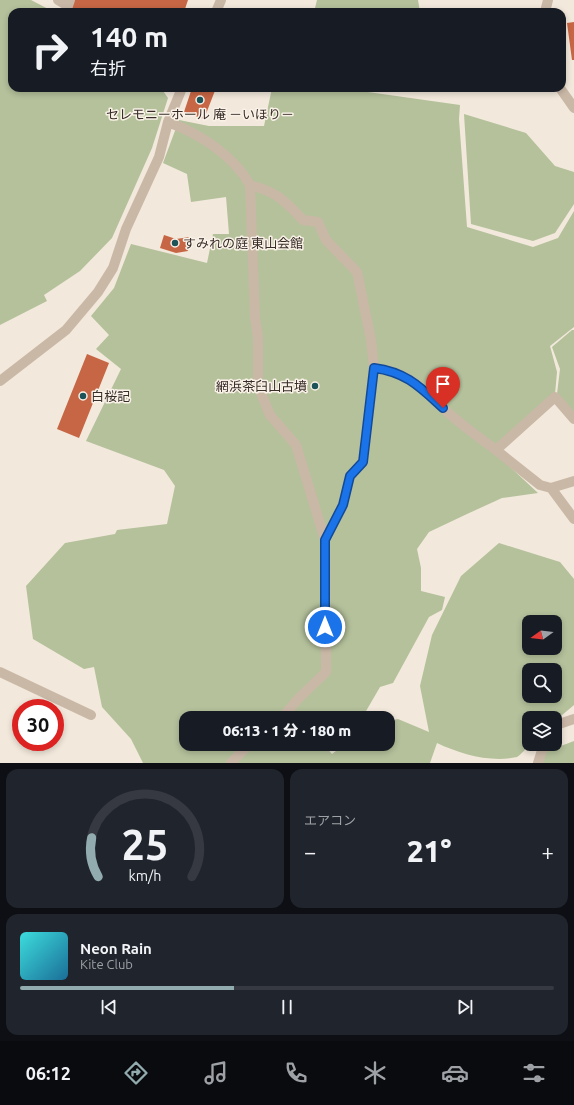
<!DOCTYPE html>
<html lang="ja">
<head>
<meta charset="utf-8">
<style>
	body { margin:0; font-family:Ubuntu,"Noto Sans JP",sans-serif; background:#20242c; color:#f1f3f6; height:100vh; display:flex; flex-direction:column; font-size:15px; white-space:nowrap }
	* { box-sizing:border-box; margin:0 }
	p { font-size:13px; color:#9ea1a6 }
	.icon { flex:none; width:22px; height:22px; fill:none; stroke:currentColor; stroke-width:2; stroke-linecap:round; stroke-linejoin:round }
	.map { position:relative; height:763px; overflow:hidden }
	.drawer { display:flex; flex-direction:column; gap:6px; padding:6px; background:#0d0f14; flex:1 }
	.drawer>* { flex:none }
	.guide { position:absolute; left:8px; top:8px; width:558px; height:84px; border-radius:12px; box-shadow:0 2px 6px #0003; background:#171b24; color:#f1f3f6; overflow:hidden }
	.needle { width:26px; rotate:255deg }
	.tools { position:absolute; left:522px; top:615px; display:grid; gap:8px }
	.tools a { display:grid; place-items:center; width:40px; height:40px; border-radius:8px; background:#171b24; box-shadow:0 2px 6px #0003; font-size:20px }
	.speed { position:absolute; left:12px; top:699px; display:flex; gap:8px; font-size:20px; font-weight:700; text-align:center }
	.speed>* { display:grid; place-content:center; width:52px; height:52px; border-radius:50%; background:#171b24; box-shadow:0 2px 6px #0003; line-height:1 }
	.speed .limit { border:6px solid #d22; background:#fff; color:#111 }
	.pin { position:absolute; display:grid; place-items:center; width:34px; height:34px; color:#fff; margin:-41px -17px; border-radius:50% 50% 50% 0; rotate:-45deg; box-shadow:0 0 4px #0007 }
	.pin .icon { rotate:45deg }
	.me { position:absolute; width:44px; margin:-22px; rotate:0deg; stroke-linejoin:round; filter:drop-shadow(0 0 3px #0008) }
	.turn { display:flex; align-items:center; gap:14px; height:84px; padding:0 16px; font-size:18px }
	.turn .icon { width:52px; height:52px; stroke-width:2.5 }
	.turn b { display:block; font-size:28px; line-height:34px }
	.big { font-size:30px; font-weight:800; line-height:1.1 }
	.drawer .card { flex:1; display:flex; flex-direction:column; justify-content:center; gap:6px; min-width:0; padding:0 14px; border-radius:12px; background:#20242c }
	.drawer .dial { align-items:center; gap:0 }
	.dial svg { height:104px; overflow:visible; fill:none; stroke:#363941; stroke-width:7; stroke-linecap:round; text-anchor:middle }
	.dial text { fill:#f1f3f6; stroke:none }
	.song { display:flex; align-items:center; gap:12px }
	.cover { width:48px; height:48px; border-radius:6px; background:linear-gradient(135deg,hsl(180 70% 55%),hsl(200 70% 35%)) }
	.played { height:4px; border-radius:2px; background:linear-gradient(90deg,#92abaf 40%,#363941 40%) }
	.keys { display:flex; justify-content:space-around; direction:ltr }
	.heat { display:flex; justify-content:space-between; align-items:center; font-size:22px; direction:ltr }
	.drawer .tiles { flex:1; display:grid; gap:6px; grid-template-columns:1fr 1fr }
	.card:last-child { grid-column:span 2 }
	.trip { position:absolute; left:179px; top:711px; width:216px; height:40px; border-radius:12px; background:#171b24; box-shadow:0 2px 6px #0003; font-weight:800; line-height:40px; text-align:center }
	.tabs { display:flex; height:64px; justify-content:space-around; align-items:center; background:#090b0e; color:#9ea1a6 }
	.tabs .icon { width:28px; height:28px }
	.tabs .active { color:#92abaf }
	.tabs b { font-size:18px; color:#f1f3f6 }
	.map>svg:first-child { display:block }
	.green { fill:#b4c19b; fill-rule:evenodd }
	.building { fill:#c76644 }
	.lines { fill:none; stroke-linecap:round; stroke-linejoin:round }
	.minor { stroke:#cab8a7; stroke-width:10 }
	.route-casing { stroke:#114b97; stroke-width:10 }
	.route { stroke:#1a73e8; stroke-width:7 }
	.poi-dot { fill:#1d5459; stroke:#faf2e8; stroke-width:1.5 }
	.labels { text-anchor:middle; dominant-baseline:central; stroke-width:3; stroke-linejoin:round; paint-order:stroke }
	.poi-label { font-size:13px; fill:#372d28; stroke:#faf2e8; text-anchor:start }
</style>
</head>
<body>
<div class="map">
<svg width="574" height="763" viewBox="0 0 574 763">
	<rect width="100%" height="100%" fill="#f2e8db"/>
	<path class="green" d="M0 0H31L54 12H12V88H161L168 98 152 148 112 238 80 271 44 295 47 301 0 325Z
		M317 0H418L420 12H314Z
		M272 88H320L333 91H361L460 105 459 119 467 227 533 247 558 238 574 211V327L550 346 557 372 555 394 493 451 538 493 502 498 467 514 429 532 417 549 421 568V591L445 597 442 610 429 617 393 683 380 687 362 718 345 714 339 718H186V744H327L325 746 332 754C347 743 347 742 364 750L366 744H388V721L398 719 429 732 420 686 432 635 461 576 499 543 560 562 574 579V705L555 721V718H529L530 744C526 748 522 754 517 757 491 763 460 754 437 743L430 763H143L131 739 102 707 94 667 84 669 33 639 26 586 65 543 115 534 117 530 167 524 175 486 164 470 86 441 121 369 96 349 109 335 91 316 114 288 131 244 207 263 213 234H229L226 197 191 202 187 174 163 163 179 120 209 126H264ZM529 622H555V648H529ZM529 670H555V696H529Z
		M464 114 526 133 555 166 574 172V204L555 233 533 241 471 224Z
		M572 330H574V414L557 394 560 369 552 347Z
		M574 741V763H541L545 752Z"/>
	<path class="building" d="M74 0H188L184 12H83L71 8Z
		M574 22V60H572L567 23Z
		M192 88H216L204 119 184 112Z
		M164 235 176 239 190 237 188 251 176 253 160 248Z
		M87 354 109 363 79 438 57 429Z"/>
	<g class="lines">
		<path class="minor" d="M58 0 68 6 70 0
			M216 12 221 0
			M545 12 548 0
			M560 88 574 108
			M168 122C200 134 233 155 250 185L255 317 258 338V386L270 415 296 445 325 540 326 672 298 699 282 718
			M250 185C277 192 284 200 303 220L318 222 326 240 357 272 371 340 374 368 363 462 350 476 343 505 325 540
			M374 368C413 373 424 392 452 416 466 428 481 439 496 450L555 397 574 419
			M0 381 66 330 98 292 113 268 126 229 159 157 168 122 182 88
			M496 450 540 485 551 488 574 519
			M551 488 574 481
			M0 672 91 715
			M555 728 559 724 574 719
			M231 763 249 744
			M538 763 544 744"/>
	</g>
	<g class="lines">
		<defs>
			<path id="route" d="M325 627V540L343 505 350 476 363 462 374 368C406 372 420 387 443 408"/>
		</defs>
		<use href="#route" class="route-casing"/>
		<use href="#route" class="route"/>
	</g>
	<g class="poi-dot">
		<circle cx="200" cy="100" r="4"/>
		<circle cx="175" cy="243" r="4"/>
		<circle cx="315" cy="386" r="4"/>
		<circle cx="83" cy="396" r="4"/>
	</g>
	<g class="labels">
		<g class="poi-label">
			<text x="200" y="114" text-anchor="middle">セレモニーホール 庵 －いほり－</text>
			<text x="183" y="243">すみれの庭 東山会館</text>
			<text x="307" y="386" text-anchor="end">網浜茶臼山古墳</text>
			<text x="91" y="396">白桜記</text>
		</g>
	</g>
</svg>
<div class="tools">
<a><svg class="needle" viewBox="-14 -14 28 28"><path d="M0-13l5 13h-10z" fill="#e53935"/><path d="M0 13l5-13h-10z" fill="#9ea1a6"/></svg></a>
<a><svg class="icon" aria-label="search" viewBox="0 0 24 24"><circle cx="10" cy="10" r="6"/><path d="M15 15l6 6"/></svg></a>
<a><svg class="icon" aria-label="layers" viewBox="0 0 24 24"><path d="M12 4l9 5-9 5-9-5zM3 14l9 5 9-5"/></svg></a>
</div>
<div class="speed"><div class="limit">30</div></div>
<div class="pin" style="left:443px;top:408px;background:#d93025"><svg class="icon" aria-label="arrive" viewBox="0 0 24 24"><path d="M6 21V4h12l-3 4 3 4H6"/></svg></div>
<svg class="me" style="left:325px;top:627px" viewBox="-20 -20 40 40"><circle r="17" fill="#1a73e8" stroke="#fff" stroke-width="3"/><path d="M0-11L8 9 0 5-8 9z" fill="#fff"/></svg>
<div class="trip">06:13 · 1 分 · 180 m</div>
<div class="guide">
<div class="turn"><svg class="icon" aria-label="right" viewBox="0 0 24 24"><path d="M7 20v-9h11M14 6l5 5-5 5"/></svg><div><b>140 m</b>右折</div></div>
</div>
</div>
<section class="drawer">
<div class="tiles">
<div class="card dial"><svg viewBox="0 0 100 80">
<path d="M14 69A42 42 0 1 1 86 69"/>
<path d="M14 69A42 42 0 0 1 9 39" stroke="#92abaf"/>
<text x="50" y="56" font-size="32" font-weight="700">25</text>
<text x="50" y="72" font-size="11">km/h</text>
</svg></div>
<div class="card"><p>エアコン</p>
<div class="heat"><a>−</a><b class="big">21°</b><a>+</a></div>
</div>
<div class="card">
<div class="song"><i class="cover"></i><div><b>Neon Rain</b><p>Kite Club</p></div></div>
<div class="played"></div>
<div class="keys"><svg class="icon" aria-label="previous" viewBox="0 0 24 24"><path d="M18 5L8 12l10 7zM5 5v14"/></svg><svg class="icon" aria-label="pause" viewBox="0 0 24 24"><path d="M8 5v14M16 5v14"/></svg><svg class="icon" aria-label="next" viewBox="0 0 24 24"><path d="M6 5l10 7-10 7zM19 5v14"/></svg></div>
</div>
</div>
</section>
<nav class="tabs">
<b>06:12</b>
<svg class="icon active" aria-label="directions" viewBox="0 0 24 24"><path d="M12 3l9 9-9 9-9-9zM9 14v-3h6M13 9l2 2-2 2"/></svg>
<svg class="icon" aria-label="music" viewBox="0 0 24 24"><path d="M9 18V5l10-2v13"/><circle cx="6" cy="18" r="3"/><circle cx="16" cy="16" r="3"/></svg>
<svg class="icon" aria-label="phone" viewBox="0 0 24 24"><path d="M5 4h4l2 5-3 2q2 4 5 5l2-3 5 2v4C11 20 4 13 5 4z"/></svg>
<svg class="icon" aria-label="climate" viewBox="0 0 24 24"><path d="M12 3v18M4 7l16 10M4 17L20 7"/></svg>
<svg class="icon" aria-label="car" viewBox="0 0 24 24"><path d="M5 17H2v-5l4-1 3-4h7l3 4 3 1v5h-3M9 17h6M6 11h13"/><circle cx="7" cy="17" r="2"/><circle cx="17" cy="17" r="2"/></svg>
<svg class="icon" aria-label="filters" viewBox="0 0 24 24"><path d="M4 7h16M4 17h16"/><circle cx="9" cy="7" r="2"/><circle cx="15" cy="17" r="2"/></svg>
</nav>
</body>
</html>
